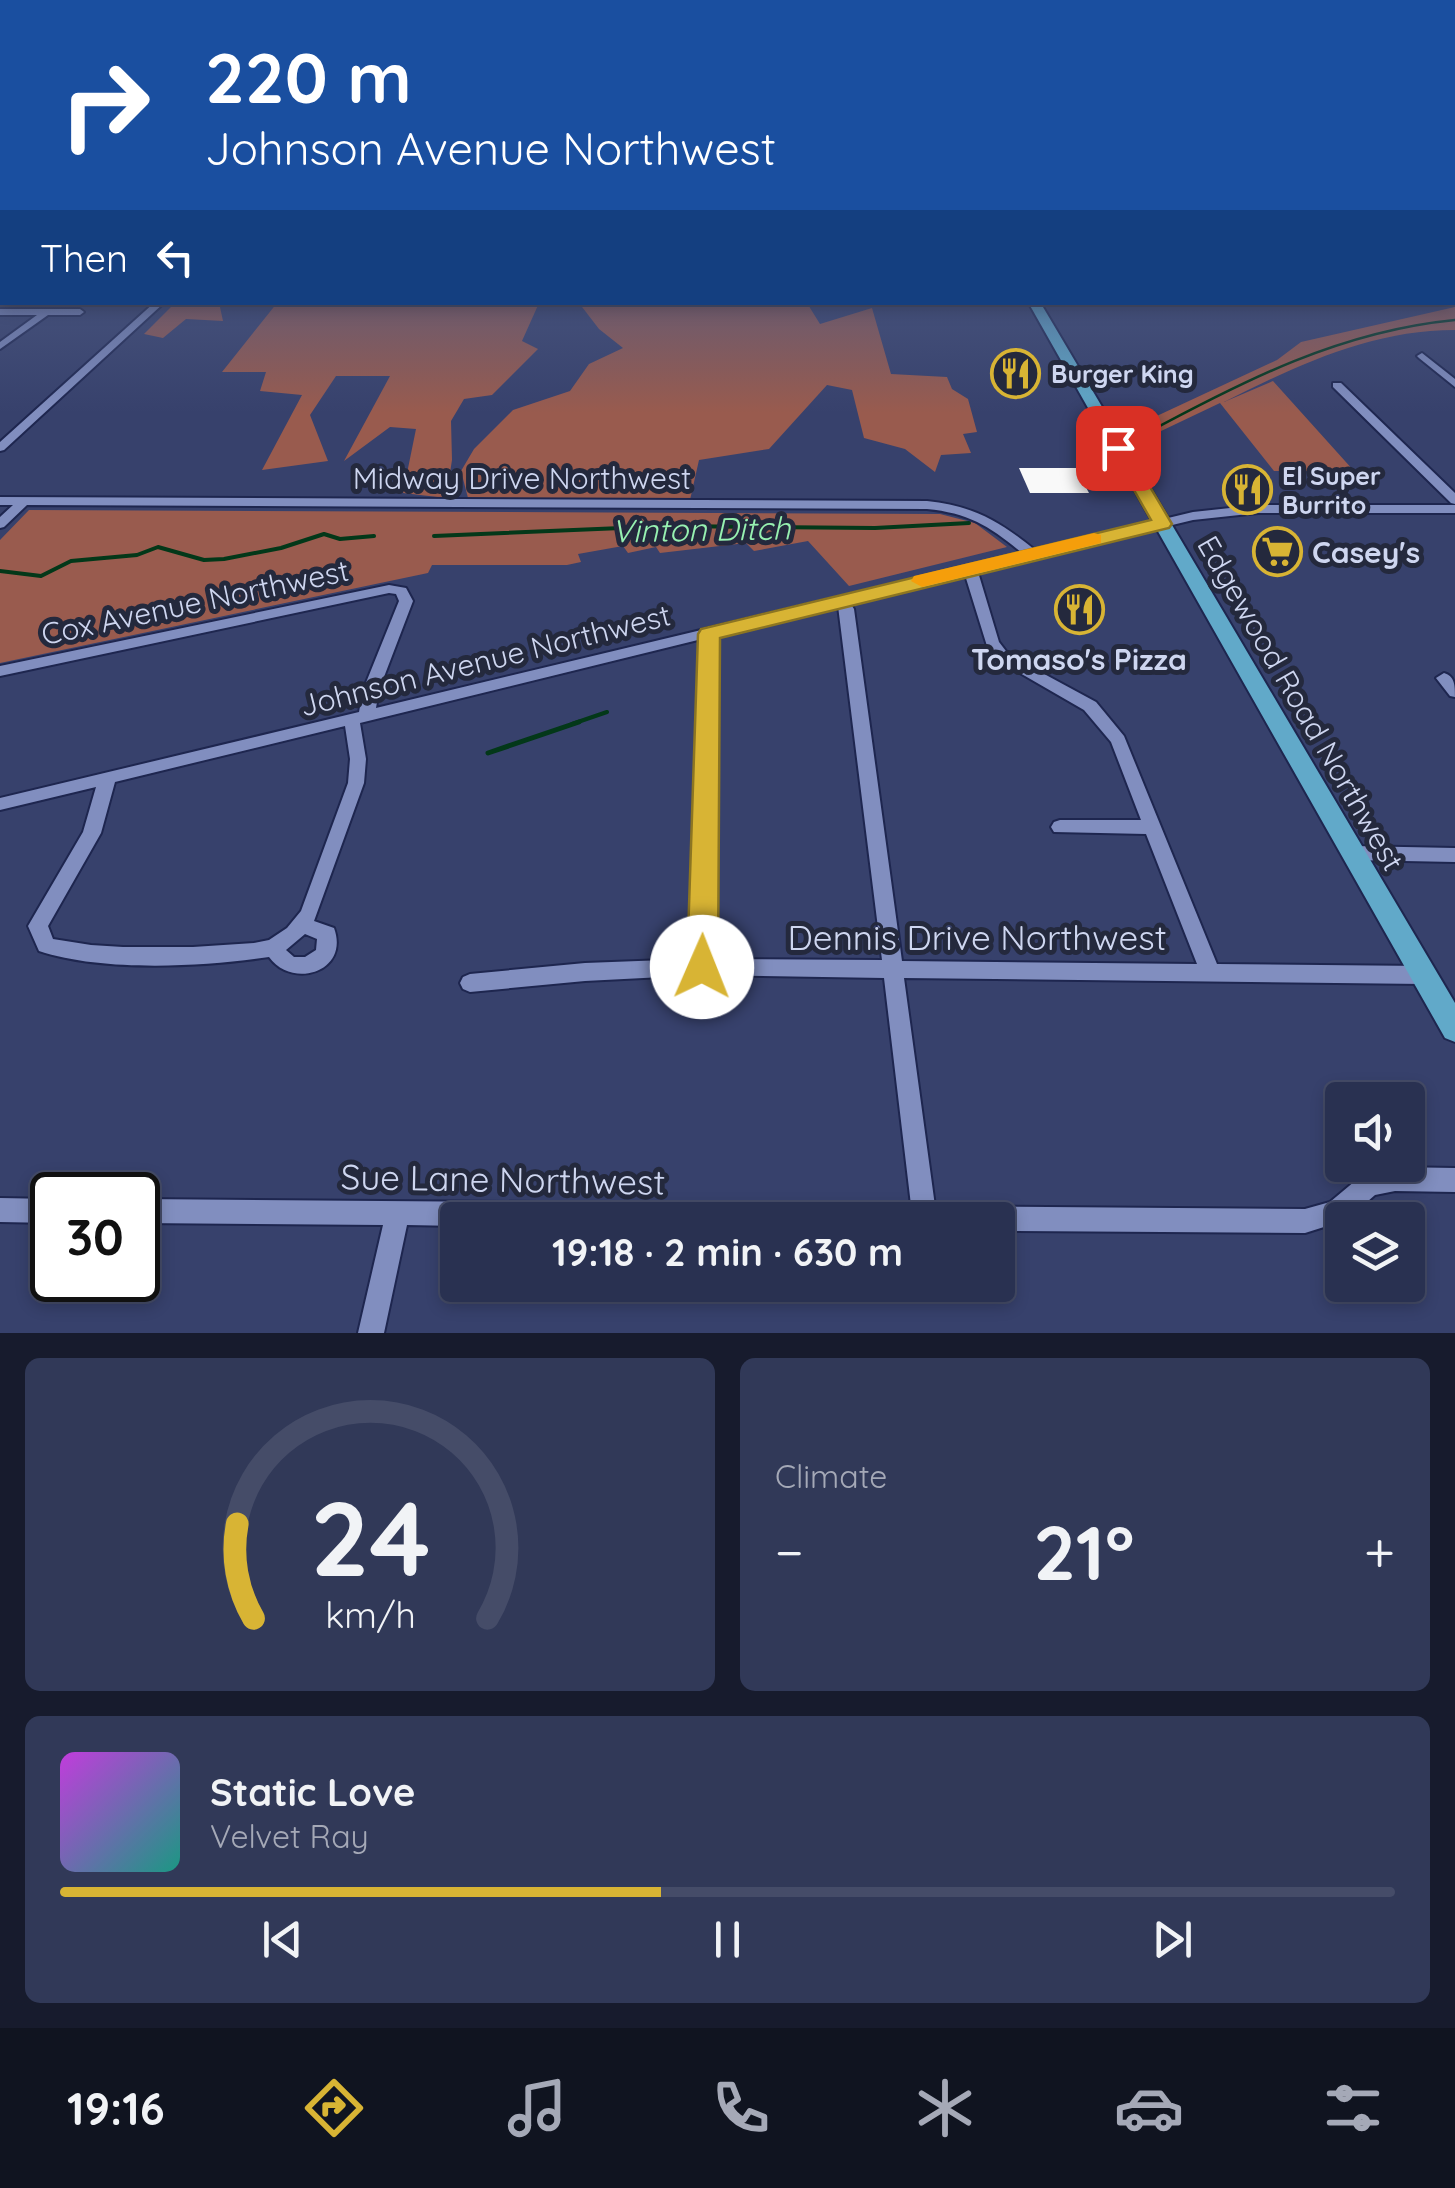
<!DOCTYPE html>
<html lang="en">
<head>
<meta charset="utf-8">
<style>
	body { margin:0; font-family:Quicksand,sans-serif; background:#313958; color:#f1f3f6; height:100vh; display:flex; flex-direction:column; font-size:38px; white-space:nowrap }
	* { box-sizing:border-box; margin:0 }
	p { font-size:32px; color:#a5a9b7 }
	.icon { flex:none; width:55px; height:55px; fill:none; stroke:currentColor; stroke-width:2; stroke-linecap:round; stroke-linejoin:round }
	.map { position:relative; height:1333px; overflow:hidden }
	.panel { display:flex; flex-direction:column; gap:25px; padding:25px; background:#171b2d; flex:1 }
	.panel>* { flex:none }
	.guide { position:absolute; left:0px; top:0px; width:1455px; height:305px; box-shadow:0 5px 15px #0003,0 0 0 2px #454c68; background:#1a4fa0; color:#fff; overflow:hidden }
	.controls { position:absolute; left:1325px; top:1082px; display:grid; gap:20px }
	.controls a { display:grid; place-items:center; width:100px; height:100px; border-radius:10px; background:#293151; box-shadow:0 5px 15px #0003,0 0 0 2px #454c68; font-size:50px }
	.speed { position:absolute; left:30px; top:1172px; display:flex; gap:20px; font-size:50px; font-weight:700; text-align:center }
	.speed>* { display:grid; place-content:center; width:130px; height:130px; border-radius:50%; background:#293151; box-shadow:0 5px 15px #0003,0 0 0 2px #454c68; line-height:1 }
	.speed .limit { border:5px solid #111; border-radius:15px; background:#fff; color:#111 }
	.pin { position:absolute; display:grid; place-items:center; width:85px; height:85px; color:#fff; margin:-42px; border-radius:20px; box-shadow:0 5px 15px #0006 }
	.me { position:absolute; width:110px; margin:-55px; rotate:1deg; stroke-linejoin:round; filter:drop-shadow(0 0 8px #0008) }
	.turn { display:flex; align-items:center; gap:35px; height:210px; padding:0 40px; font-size:45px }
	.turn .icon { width:130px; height:130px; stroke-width:2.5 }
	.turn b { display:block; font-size:70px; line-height:85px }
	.then { display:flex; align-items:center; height:95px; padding:0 40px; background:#0003; gap:20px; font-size:38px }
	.big { font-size:75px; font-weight:700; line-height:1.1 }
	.panel .tile { flex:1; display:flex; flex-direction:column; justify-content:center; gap:15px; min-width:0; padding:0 35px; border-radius:15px; background:#313958 }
	.panel .dial { align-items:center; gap:0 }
	.dial svg { height:260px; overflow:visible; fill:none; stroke:#454c68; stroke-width:7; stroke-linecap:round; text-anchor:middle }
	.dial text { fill:#f1f3f6; stroke:none }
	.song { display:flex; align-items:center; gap:30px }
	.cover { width:120px; height:120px; border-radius:15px; background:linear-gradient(135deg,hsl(290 70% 55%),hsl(170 70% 35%)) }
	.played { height:10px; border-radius:5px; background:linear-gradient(90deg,#d8b434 45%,#454c68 45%) }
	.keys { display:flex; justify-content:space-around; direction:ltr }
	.heat { display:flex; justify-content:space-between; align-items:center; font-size:55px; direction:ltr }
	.panel .tiles { flex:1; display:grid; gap:25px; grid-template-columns:1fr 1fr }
	.tile:last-child { grid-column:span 2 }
	.trip { position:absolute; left:440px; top:1202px; width:575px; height:100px; border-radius:10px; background:#293151; box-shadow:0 5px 15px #0003,0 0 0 2px #454c68; font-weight:700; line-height:100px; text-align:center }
	.dock { display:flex; height:160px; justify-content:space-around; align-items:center; background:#101420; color:#a5a9b7 }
	.dock .icon { width:70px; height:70px }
	.dock .current { color:#d8b434 }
	.dock b { font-size:45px; color:#f1f3f6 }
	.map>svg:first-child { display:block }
	.green { fill:#995b4e }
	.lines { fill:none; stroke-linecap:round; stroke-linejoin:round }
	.stream-far2 { stroke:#033819; stroke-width:2.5 }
	.stream-far1 { stroke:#033819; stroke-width:4 }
	.stream { stroke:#033819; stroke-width:5 }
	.building { fill:#f9f9f9 }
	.minor-casing { stroke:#1e264f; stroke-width:4 }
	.major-casing { stroke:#1e264f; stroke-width:4 }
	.minor { fill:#818ebf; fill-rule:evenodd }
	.major { fill:#61a9c9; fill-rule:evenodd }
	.route { fill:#d8b434; stroke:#8c7522; stroke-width:2.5 }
	.slow { fill:#f59e0b }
	.labels { text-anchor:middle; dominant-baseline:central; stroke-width:10; stroke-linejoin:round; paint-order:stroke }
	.far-poi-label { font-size:25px; font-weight:bold; fill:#ced6f0; stroke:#24293d; text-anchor:start }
	.street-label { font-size:30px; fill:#ced6f0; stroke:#24293d }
	.poi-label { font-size:30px; font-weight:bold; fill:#ced6f0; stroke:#24293d; text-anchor:start }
	.water-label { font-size:32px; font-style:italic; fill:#97f1b1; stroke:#24293d }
	.near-street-label { font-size:35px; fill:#ced6f0; stroke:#24293d }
</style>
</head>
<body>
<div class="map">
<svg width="1455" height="1333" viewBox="0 0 1455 1333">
	<rect width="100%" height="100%" fill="#37416c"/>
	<path class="green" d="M176 302H227V303L220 307 223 321 186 319 163 338 144 334Z
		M277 303H539L522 341 538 349 492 395 464 399 451 421 452 460 446 498 403 493 416 429 390 427 344 461 390 376H336L310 415 328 461 262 470 302 395 260 391 266 372H222Z
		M579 303H807L820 324 872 308 891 374 947 377 952 389 968 399 977 432 963 434 971 453 941 455 935 472 905 449 864 438 852 390 827 385 769 449 699 460 690 500 468 498 461 471 474 449 513 410 570 391 589 364 623 348 599 329Z
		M1455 307V330C1371 330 1298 365 1224 402L1273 381 1354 471H1274L1220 403 1138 442 1131 428 1277 360 1301 342Z
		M29 510 940 514 975 523 1007 547 849 586 808 541 754 551 746 543 660 553 656 547 628 553 623 546 578 554 581 562 567 565H432L428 573 0 663V540Z"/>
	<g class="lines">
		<path class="stream-far2" d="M1145 434C1245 380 1341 331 1455 320"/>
		<path class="stream-far1" d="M434 536 669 526 875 528 969 523
			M0 571 41 576 71 561 137 555 158 547 204 560 224 559 281 548 324 534 340 539 374 536
			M572 724 607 712"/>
		<path class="stream" d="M488 753 579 722"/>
	</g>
	<path class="building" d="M1019 468H1076L1089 493H1030Z"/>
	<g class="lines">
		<defs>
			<path id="minor" d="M0 282 2 283V287L0 288Z
				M1452 288H1455V294H1452Z
				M155 302H165L4 450 0 451V442Z
				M0 309H80L84 312 80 315H48L0 349V342L37 315H0Z
				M1422 353 1455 379V387L1419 358 1417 356Z
				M1333 383H1341L1455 493V504L1451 503 1333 387Z
				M0 497 927 501C974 506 999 521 1035 550L1193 512 1258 505H1455V513H1258L1193 520 978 572 999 642 1009 655 1096 702 1124 736 1217 964 1424 966 1431 969 1434 975 1431 981 1424 984 904 978 935 1206 1305 1209 1330 1202 1361 1176 1369 1172 1395 1167 1455 1168V1192L1395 1191 1375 1195 1346 1220 1305 1233 998 1231V1220H458V1226L407 1225 384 1333H358L383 1225 138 1223V1199L911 1205 884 978 702 975 585 981 470 992 463 989 460 983 463 977 470 974 585 963 692 959 702 639 360 723 366 759 364 783 314 921 334 928C350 971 293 990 269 957 203 967 102 972 39 951L28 926 83 832 96 787 0 810V798L359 712 363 690 399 601 396 594 389 593 0 676V666L389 585 406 588 413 601 379 690 376 708 1022 553C991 527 969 513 927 509L27 505 4 527 0 528V517L13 505H0ZM965 575 987 646 999 661 1084 710 1111 742 1141 820H1060L1054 822 1051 827 1054 832 1146 834 1197 964 902 961 854 609 850 603ZM838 606 882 960 712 959 716 636ZM345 726 350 759 348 783 301 911 287 928 269 940 254 943 193 947H123L91 945 53 939 48 926 101 833 115 782ZM305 934 317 939 316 950 305 957H294L286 950Z
				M1444 673C1455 676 1455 686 1455 697L1450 696 1436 678Z
				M1353 846 1455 848V862L1353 860 1347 858 1344 853 1347 848Z
				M0 1198 52 1199V1223L0 1222Z"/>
			<path id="major" d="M1452 227H1455V231H1452Z
				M1028 302H1040L1455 1003V1042L1445 1038Z"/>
		</defs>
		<use href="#minor" class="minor-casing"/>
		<use href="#major" class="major-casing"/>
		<use href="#minor" class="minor"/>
		<use href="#major" class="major"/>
	</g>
	<linearGradient id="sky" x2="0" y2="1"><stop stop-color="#1e243b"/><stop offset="0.55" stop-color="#4d5a83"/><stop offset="1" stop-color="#4d5a83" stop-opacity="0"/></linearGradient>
	<rect width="1455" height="413" fill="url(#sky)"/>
	<path class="route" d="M1118 443 1127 448 1172 524 1169 528 720 638 718 967 713 976 702 980 692 976 687 967 698 634 701 629 1151 520 1110 448Z"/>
	<path class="slow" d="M1094 533 1101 535V543L922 587 911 581 914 576Z"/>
	<defs>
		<symbol id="restaurant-ring" viewBox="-11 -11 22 22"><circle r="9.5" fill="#24293d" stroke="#d8b434" stroke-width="1.5"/><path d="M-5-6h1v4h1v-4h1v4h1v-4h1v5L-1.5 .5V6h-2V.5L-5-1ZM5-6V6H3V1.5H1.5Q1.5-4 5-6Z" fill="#d8b434"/></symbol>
		<symbol id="supermarket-ring" viewBox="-11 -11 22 22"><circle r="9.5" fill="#24293d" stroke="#d8b434" stroke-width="1.5"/><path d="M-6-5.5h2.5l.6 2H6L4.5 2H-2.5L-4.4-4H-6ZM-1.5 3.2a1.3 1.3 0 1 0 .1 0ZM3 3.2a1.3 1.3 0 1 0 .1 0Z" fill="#d8b434"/></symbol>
	</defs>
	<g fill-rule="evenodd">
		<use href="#restaurant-ring" x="988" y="346" width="55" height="55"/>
		<use href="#restaurant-ring" x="1220" y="462" width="55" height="55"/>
		<use href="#supermarket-ring" x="1250" y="524" width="55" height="55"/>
		<use href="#restaurant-ring" x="1052" y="582" width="55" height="55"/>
	</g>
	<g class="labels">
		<g class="far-poi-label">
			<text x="1051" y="373">Burger King</text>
			<text x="1282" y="475">El Super<tspan x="1282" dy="29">Burrito</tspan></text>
		</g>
		<g class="street-label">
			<text x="522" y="478">Midway Drive Northwest</text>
			<text transform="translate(195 602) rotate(-12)">Cox Avenue Northwest</text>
			<text transform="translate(485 660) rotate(-14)">Johnson Avenue Northwest</text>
			<text transform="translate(1301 703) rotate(60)">Edgewood Road Northwest</text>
		</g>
		<g class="poi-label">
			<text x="1312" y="552">Casey's</text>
			<text x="1079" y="659" text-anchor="middle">Tomaso's Pizza</text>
		</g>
		<g class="water-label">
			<text transform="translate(701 529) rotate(-1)">Vinton Ditch</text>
		</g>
		<g class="near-street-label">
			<text x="977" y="937">Dennis Drive Northwest</text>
			<text transform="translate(503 1179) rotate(1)">Sue Lane Northwest</text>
		</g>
	</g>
</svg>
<div class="controls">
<a><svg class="icon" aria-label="sound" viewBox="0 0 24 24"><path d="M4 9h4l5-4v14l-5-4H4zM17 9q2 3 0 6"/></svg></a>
<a><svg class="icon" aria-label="layers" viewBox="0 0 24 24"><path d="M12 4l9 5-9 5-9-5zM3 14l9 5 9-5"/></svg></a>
</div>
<div class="speed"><div class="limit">30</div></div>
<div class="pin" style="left:1118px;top:448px;background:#d93025"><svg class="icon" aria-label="arrive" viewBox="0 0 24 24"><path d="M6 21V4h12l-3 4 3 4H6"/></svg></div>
<svg class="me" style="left:702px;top:967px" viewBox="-20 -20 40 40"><circle r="19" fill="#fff"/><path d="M0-13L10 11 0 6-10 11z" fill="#d8b434"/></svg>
<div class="trip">19:18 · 2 min · 630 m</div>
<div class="guide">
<div class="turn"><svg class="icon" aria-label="right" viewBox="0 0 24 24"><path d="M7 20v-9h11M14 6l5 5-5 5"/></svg><div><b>220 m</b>Johnson Avenue Northwest</div></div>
<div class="then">Then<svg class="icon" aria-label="left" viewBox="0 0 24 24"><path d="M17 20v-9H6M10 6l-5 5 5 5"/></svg></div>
</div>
</div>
<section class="panel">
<div class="tiles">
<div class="tile dial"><svg viewBox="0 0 100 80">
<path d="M14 69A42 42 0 1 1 86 69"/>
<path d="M14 69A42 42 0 0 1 9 40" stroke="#d8b434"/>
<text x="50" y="56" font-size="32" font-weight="700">24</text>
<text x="50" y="72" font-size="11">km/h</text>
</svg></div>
<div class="tile"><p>Climate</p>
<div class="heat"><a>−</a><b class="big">21°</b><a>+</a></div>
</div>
<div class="tile">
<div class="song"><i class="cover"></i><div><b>Static Love</b><p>Velvet Ray</p></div></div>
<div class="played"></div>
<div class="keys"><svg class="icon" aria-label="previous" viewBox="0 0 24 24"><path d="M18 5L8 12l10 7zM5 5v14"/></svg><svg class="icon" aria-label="pause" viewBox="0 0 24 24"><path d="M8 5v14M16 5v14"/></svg><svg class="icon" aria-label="next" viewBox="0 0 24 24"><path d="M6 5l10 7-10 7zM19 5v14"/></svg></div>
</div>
</div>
</section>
<nav class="dock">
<b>19:16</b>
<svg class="icon current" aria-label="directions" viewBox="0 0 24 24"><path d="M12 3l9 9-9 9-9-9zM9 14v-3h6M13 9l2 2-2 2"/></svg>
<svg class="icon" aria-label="music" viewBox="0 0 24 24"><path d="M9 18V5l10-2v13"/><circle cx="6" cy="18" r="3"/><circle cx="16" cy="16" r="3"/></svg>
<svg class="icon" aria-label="phone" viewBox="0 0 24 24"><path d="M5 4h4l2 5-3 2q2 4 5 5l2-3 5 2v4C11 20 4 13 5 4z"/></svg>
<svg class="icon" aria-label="climate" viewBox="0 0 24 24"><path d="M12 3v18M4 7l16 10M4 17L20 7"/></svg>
<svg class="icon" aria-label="car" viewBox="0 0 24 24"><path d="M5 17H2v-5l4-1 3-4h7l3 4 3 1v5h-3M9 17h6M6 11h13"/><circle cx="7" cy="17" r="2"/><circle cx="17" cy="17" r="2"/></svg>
<svg class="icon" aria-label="filters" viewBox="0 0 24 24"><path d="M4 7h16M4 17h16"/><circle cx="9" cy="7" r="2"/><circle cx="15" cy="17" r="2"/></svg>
</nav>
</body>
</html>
